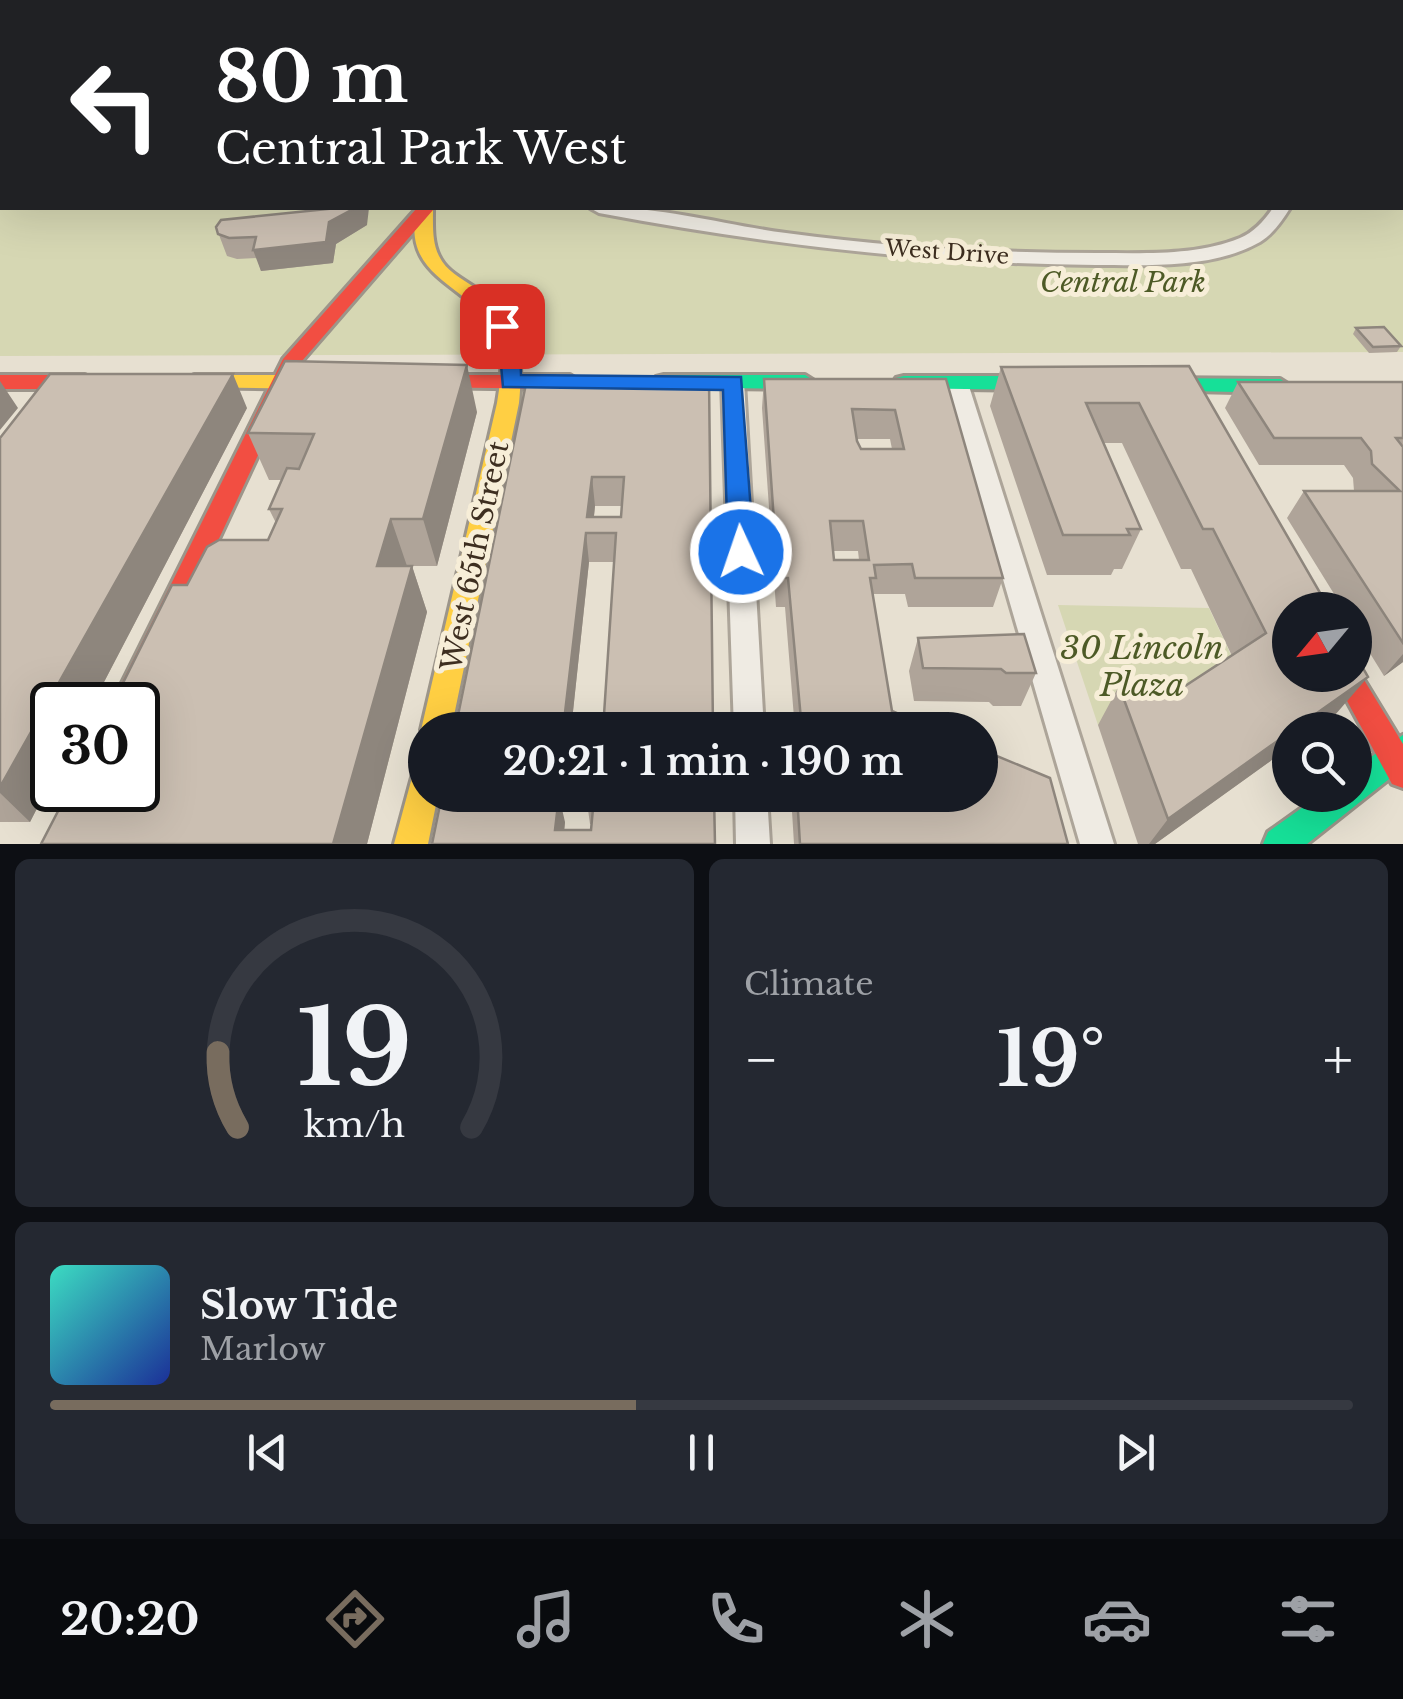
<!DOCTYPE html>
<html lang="en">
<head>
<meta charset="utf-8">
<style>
	body { margin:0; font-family:"Libre Baskerville",serif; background:#242831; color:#f1f3f6; height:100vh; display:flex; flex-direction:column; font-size:38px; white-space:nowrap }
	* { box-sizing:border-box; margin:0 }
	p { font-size:32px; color:#9ea1a6 }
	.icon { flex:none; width:55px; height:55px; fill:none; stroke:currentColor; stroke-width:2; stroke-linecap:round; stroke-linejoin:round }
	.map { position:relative; height:844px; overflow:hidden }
	.details { display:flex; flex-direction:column; gap:15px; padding:15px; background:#0d0f14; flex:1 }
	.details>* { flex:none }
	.hud { position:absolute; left:0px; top:0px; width:1405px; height:210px; box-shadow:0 10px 40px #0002; background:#202124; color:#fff; overflow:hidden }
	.needle { width:65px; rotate:241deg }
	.tools { position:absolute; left:1272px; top:592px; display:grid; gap:20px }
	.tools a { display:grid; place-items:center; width:100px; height:100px; border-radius:50%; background:#171b24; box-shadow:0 10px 40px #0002; font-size:50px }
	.speed { position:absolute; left:30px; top:682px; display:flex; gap:20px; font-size:50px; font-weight:700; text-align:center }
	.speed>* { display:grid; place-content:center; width:130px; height:130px; border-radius:50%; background:#171b24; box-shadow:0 10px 40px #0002; line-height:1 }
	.speed .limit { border:5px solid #111; border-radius:15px; background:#fff; color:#111 }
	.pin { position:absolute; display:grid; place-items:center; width:85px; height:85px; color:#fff; margin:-42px; border-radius:20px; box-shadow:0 5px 15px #0006 }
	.me { position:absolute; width:110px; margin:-55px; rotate:357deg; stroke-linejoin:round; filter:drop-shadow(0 0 8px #0008) }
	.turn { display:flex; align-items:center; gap:35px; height:210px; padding:0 50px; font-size:45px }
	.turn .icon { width:130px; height:130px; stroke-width:2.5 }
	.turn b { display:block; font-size:70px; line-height:85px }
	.big { font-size:75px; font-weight:800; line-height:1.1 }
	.details .tile { flex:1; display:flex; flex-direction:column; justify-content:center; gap:15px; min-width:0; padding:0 35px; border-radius:15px; background:#242831 }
	.details .dial { align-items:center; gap:0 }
	.dial svg { height:260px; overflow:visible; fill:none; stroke:#363941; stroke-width:7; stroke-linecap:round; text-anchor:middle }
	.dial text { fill:#f1f3f6; stroke:none }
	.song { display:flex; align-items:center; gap:30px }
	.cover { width:120px; height:120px; border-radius:15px; background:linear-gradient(135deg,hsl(170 70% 55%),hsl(230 70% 35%)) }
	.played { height:10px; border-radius:5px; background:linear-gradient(90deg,#786c5e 45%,#363941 45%) }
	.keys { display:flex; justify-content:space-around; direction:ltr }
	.heat { display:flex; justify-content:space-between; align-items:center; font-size:55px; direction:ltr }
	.details .tiles { flex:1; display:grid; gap:15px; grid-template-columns:1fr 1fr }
	.tile:last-child { grid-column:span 2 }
	.trip { position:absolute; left:408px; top:712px; width:590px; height:100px; border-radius:50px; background:#171b24; box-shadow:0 10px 40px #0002; font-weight:800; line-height:100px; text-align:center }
	.tabs { display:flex; height:160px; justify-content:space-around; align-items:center; background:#090b0e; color:#9ea1a6 }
	.tabs .icon { width:70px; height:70px }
	.tabs .on { color:#786c5e }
	.tabs b { font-size:45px; color:#f1f3f6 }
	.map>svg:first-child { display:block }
	.green { fill:#d6d7b3 }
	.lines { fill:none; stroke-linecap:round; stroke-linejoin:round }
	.street-casing { stroke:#ada599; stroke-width:6 }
	.fast-casing { stroke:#9c958a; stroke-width:6 }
	.slow-casing { stroke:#9c958a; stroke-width:6 }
	.jam-casing { stroke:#9c958a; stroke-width:6 }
	.street { fill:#efebe3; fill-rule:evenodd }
	.fast { fill:#16e098; fill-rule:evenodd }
	.slow { fill:#ffcf43; fill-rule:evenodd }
	.jam { fill:#f24e42; fill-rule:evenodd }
	.wall { fill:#afa499; fill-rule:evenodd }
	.shaded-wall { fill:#8e867d }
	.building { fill:#cbbfb2; stroke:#8e867d; stroke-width:2.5; fill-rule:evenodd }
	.route { fill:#1a73e8; stroke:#114b97; stroke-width:2.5 }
	.labels { text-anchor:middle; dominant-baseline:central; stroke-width:10; stroke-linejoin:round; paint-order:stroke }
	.far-street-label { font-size:22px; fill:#3d2e20; stroke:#f7eed8 }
	.park-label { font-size:28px; font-style:italic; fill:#4d5a26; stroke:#f7eed8 }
	.street-label { font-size:28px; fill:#3d2e20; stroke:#f7eed8 }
	.near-park-label { font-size:32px; font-style:italic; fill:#4d5a26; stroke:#f7eed8 }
</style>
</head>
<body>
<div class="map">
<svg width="1403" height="844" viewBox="0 0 1403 844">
	<rect width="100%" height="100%" fill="#e7e0d1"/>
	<path class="green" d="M0 0H1309L1313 2H2V208H1402L1403 72V352L0 356Z
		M1058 605 1209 608 1239 672 1098 725Z"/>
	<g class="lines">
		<defs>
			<path id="street" d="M1162 0H1177L1178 2H1164Z
				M0 191H2V201H0Z
				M590 208C652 204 724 225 786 233 889 247 993 253 1097 253 1144 253 1196 256 1240 238 1254 232 1264 221 1273 208H1290C1282 221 1273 234 1260 242 1213 269 1148 265 1096 265 928 264 764 244 599 213Z
				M733 375 744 382 764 730H734L722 382Z
				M957 376 968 383 1114 844H1080L946 383Z
				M735 795H767L770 844H736Z"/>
			<path id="fast" d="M1320 0H1335L1336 2H1322Z
				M664 375H805L816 382 805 389 656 387 653 382 656 377Z
				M904 376H1040L1051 383 1040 390 896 388 893 383 896 378Z
				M1154 378 1280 379 1291 386 1280 393 1146 390 1143 385Z
				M1403 735V768L1307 844H1263L1268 832 1320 795H1355V768Z"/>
			<path id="slow" d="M1402 53H1403V62H1402Z
				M417 208 433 210C433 226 432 242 439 256 446 271 461 278 474 287 518 315 524 354 519 403L451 730H425V739L421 730 497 403C500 383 505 360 498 340 478 283 399 284 417 208Z
				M194 375H315L326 382 315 389 186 387 183 382Z
				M425 766V795H438L428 844H394L414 770Z"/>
			<path id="jam" d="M417 208 433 210 302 361 138 712V705H111L283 359Z
				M0 375H85L96 382 85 389H0Z
				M429 375H570L581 382 570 389 421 387 418 382Z
				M1355 665 1403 744V788L1392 784 1333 675H1355Z"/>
		</defs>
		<use href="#street" class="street-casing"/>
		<use href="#fast" class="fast-casing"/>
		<use href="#slow" class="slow-casing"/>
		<use href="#jam" class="jam-casing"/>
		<use href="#street" class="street"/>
		<use href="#fast" class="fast"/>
		<use href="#slow" class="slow"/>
		<use href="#jam" class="jam"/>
	</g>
	<path class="wall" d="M1350 0H1403V39L1402 2H1353Z
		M367 225 336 244 333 263 261 271 257 258 237 259 227 256 216 227Z
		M1356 328 1401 346 1397 352 1369 353 1353 334Z
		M1189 366 1335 715 1290 730V747L1155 844H1138L1098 725 1119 686H1185L1232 656 1191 569H1181L1122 443H1103L1141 529 1122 569H1114L1111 575H1047L990 406 1001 367Z
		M709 378 614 562H589L571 730H455L527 379ZM595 506H622L621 517H594Z
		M764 379H946L1003 578 993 607H908L905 594H873L892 711 936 730H795L785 607H776L762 408ZM857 439H890L892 449H861ZM833 551H858L859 560H834Z
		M1238 382H1403V662L1384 676 1355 629V610H1344L1287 518 1304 491H1354L1353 478 1344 465H1259L1225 408Z
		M247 408 92 705H52V779L30 822H0V438Z
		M477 412 437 566H407H412L427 612 367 844H41L187 585 268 540 276 523 269 509 282 480H269L248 433Z
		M918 638 1036 673 1021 706H993L989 702 914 701 909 671Z
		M586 795 715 844H432L565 822 564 830H591L592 824H590Z
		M791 795H980L1068 844H794Z"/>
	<path class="shaded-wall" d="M355 208H369L367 225 336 244 333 263 261 271 253 250 329 222Z
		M467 365 477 412 437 566 423 519Z
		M233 374 247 408 92 705H52V779L30 822 0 793V787Z
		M0 381 18 408 0 430Z
		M592 477 595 506 592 533 587 517Z
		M391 519 407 566H377Z
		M586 533 589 562 571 730H563Z
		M412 566 427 612 367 844H333Z
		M1403 654V662L1384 676Z
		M1368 677 1335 715 1314 730H1293Z
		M1290 732V747L1155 844H1149L1168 819Z
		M559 796 565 822 563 844 555 830Z"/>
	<path class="building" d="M1388 0H1403V10L1402 2H1391Z
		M337 208H355L329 222 326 242 253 250 256 237 229 238 218 234 216 227 221 220Z
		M1384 327 1401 346 1373 347 1356 328Z
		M285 361 467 365 423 519H391L377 566H412L333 844H41L69 790H138V705H112L172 585H187L207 547 219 540H268L282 509H269L287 468 299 469 314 434 248 433Z
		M1189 366 1330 610H1290V675H1355V654L1368 677 1293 730H1290V732L1168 819 1119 686H1185L1266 633 1213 529H1203L1139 403H1086L1141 529H1127L1130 535H1063L1001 367Z
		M50 374H233L0 787V438Z
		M709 378 713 730H603L616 533H586L563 730H455L527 379ZM592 477H624L621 517H587Z
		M764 379H946L1003 578H915L912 564 874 565 876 578H870L892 711 936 730H802L788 578H778ZM852 409 895 410 904 449H861L857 441ZM830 521H863L869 560H834Z
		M1238 382H1403V438H1396L1403 447V643L1304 491H1400L1372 464 1371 451 1361 438H1274Z
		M1024 634 1036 673H1006L1001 669 923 668 918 638Z
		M980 749 1050 778 1068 844H800L797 795H980Z
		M442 795 559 796 555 830H591L594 798H586V795H714L715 844H432Z"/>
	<path class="route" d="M502 319 510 321 520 343 521 375 741 377 754 552 750 559H732L728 552 723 390 503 387 499 343 492 326Z"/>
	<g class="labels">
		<g class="far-street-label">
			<text transform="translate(947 252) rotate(4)">West Drive</text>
		</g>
		<g class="park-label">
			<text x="1123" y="282">Central Park</text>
		</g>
		<g class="street-label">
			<text transform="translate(475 556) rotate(-78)">West 65th Street</text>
		</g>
		<g class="near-park-label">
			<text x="1142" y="648">30 Lincoln<tspan x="1142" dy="37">Plaza</tspan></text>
		</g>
	</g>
</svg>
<div class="tools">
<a><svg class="needle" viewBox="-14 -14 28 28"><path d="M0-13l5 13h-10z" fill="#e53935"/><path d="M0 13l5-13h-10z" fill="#9ea1a6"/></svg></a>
<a><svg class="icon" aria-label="search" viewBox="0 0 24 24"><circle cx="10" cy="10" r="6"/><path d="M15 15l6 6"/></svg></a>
</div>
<div class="speed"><div class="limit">30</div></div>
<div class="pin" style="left:502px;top:326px;background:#d93025"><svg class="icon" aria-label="arrive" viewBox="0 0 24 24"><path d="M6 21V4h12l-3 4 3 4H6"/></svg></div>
<svg class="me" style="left:741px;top:552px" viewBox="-20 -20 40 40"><circle r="17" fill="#1a73e8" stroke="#fff" stroke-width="3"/><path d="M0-11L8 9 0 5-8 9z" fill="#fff"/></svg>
<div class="trip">20:21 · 1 min · 190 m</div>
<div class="hud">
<div class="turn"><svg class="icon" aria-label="left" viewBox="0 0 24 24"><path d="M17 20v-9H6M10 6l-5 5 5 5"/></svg><div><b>80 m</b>Central Park West</div></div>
</div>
</div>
<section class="details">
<div class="tiles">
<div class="tile dial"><svg viewBox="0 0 100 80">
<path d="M14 69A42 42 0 1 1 86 69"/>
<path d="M14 69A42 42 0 0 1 8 46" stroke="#786c5e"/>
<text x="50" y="56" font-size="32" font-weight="700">19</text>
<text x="50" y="72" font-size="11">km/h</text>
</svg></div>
<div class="tile"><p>Climate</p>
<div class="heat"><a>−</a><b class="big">19°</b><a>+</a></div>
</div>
<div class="tile">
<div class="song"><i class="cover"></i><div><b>Slow Tide</b><p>Marlow</p></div></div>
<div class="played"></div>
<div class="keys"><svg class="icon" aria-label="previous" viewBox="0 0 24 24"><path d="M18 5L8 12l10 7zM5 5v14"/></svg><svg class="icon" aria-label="pause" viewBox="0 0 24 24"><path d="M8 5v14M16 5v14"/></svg><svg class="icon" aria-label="next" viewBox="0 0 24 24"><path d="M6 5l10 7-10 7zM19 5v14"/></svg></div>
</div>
</div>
</section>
<nav class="tabs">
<b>20:20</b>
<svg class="icon on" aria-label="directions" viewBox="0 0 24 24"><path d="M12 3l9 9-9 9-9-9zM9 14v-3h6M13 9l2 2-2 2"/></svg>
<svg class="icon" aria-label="music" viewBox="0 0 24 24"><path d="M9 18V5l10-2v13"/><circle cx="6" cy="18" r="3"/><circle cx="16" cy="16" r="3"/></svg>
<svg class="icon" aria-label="phone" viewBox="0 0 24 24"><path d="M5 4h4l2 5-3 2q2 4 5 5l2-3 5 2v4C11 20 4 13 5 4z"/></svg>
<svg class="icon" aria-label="climate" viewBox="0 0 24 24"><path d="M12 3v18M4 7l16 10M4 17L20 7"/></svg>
<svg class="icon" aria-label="car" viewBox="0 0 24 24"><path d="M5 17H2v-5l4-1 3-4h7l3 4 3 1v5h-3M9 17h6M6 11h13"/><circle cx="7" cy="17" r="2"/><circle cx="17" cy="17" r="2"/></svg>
<svg class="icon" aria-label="filters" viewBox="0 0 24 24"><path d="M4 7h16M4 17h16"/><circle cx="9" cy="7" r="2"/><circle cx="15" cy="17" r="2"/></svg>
</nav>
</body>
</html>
